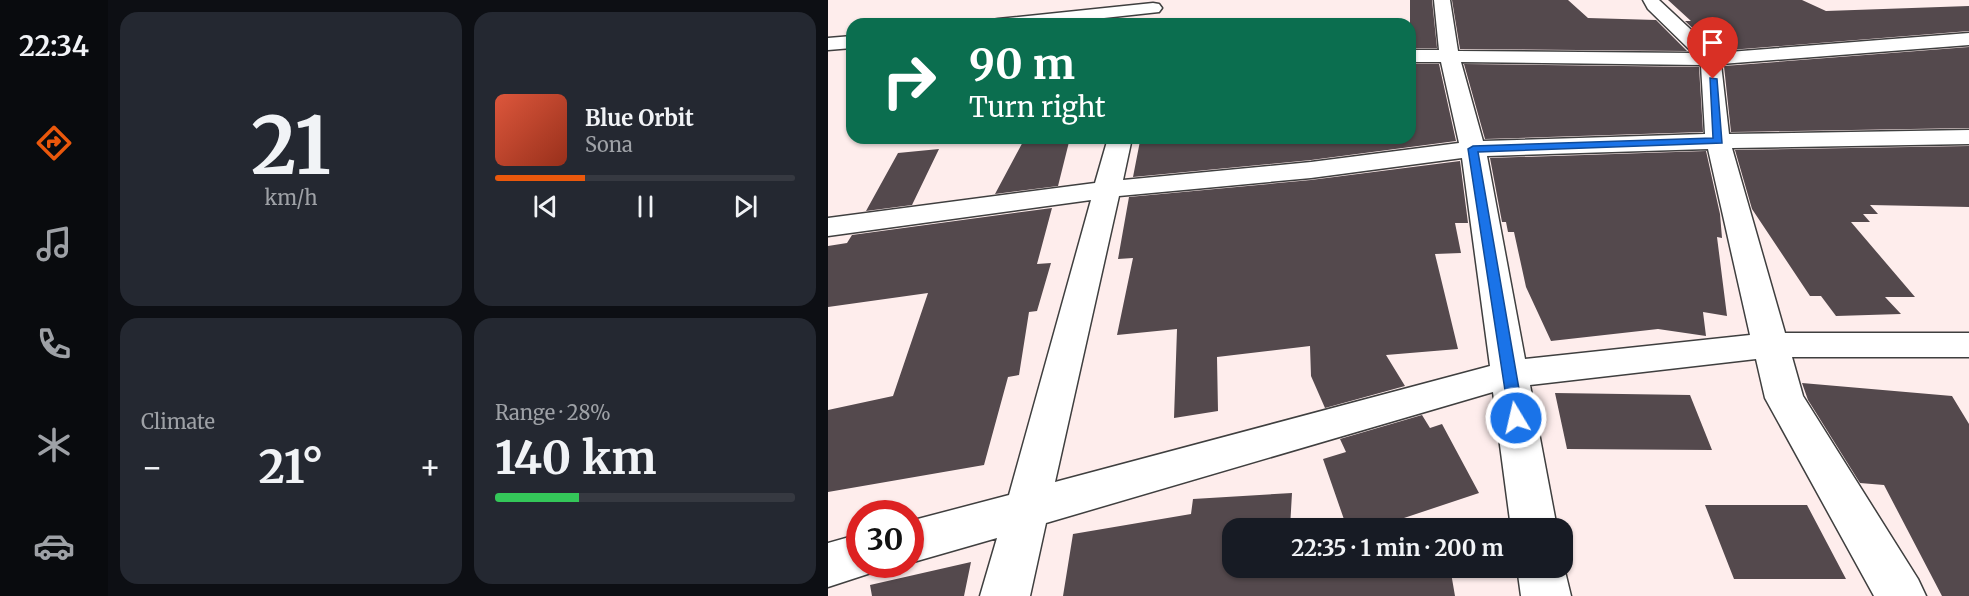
<!DOCTYPE html>
<html lang="en">
<head>
<meta charset="utf-8">
<style>
	body { margin:0; font-family:Merriweather,serif; background:#242831; color:#f1f3f6; height:100vh; display:flex; flex-direction:column; font-size:22px; white-space:nowrap }
	* { box-sizing:border-box; margin:0 }
	p { font-size:20px; color:#9ea1a6 }
	.icon { flex:none; width:33px; height:33px; fill:none; stroke:currentColor; stroke-width:2; stroke-linecap:round; stroke-linejoin:round }
	.map { position:relative; flex:1; overflow:hidden }
	.sheet { display:flex; flex-direction:column; gap:12px; padding:12px; background:#0d0f14; width:720px }
	.sheet>* { flex:none }
	.guide { position:absolute; left:18px; top:18px; width:570px; height:126px; border-radius:18px; box-shadow:0 2px 4px #0004; background:#0b6e4f; color:#fff; overflow:hidden }
	.speed { position:absolute; left:18px; top:500px; display:flex; gap:12px; font-size:30px; font-weight:700; text-align:center }
	.speed>* { display:grid; place-content:center; width:78px; height:78px; border-radius:50%; background:#171b24; box-shadow:0 2px 4px #0004; line-height:1 }
	.speed .limit { border:9px solid #d22; background:#fff; color:#111 }
	.pin { position:absolute; display:grid; place-items:center; width:51px; height:51px; color:#fff; margin:-62px -26px; border-radius:50% 50% 50% 0; rotate:-45deg; box-shadow:0 0 6px #0007 }
	.pin .icon { rotate:45deg }
	.me { position:absolute; width:66px; margin:-33px; rotate:351deg; stroke-linejoin:round; filter:drop-shadow(0 0 4px #0008) }
	.turn { display:flex; align-items:center; gap:21px; height:126px; padding:0 24px; font-size:27px }
	.turn .icon { width:78px; height:78px; stroke-width:2.5 }
	.turn b { display:block; font-size:42px; line-height:51px }
	.big { font-size:45px; font-weight:700; line-height:1.1 }
	.sheet .widget { flex:1; display:flex; flex-direction:column; justify-content:center; gap:9px; min-width:0; padding:0 21px; border-radius:18px; background:#242831 }
	.sheet .dial { align-items:center; gap:0 }
	.dial b { font-size:78px; line-height:1 }
	.song { display:flex; align-items:center; gap:18px }
	.cover { width:72px; height:72px; border-radius:9px; background:linear-gradient(135deg,hsl(10 70% 55%),hsl(10 70% 35%)) }
	.played { height:6px; border-radius:3px; background:linear-gradient(90deg,#ea580c 30%,#363941 30%) }
	.keys { display:flex; justify-content:space-around; direction:ltr }
	.heat { display:flex; justify-content:space-between; align-items:center; font-size:33px; direction:ltr }
	.charge { height:9px; border-radius:4px; background:linear-gradient(90deg,#34c759 28%,#363941 0) }
	.sheet .tiles { flex:1; display:grid; gap:12px; grid-template-columns:repeat(2,1fr) }
	.trip { position:absolute; left:394px; top:518px; width:351px; height:60px; border-radius:18px; background:#171b24; box-shadow:0 2px 4px #0004; font-weight:700; line-height:60px; text-align:center }
	main { display:flex; flex:1; min-height:0 }
	.tabs { display:flex; flex-direction:column; width:108px; justify-content:space-around; align-items:center; background:#090b0e; color:#9ea1a6 }
	.tabs .icon { width:42px; height:42px }
	.tabs .active { color:#ea580c }
	.tabs b { font-size:27px; color:#f1f3f6 }
	.map>svg:first-child { display:block }
	.building { fill:#54494d }
	.lines { fill:none; stroke-linecap:round; stroke-linejoin:round }
	.street-casing { stroke:#3f3f3f; stroke-width:3 }
	.street { fill:#fff; fill-rule:evenodd }
	.route { fill:#1a73e8; stroke:#114b97; stroke-width:1.5 }
</style>
</head>
<body>
<main>
<nav class="tabs">
<b>22:34</b>
<svg class="icon active" aria-label="directions" viewBox="0 0 24 24"><path d="M12 3l9 9-9 9-9-9zM9 14v-3h6M13 9l2 2-2 2"/></svg>
<svg class="icon" aria-label="music" viewBox="0 0 24 24"><path d="M9 18V5l10-2v13"/><circle cx="6" cy="18" r="3"/><circle cx="16" cy="16" r="3"/></svg>
<svg class="icon" aria-label="phone" viewBox="0 0 24 24"><path d="M5 4h4l2 5-3 2q2 4 5 5l2-3 5 2v4C11 20 4 13 5 4z"/></svg>
<svg class="icon" aria-label="climate" viewBox="0 0 24 24"><path d="M12 3v18M4 7l16 10M4 17L20 7"/></svg>
<svg class="icon" aria-label="car" viewBox="0 0 24 24"><path d="M5 17H2v-5l4-1 3-4h7l3 4 3 1v5h-3M9 17h6M6 11h13"/><circle cx="7" cy="17" r="2"/><circle cx="17" cy="17" r="2"/></svg>
</nav>
<section class="sheet">
<div class="tiles">
<div class="widget dial"><b>21</b><p>km/h</p></div>
<div class="widget">
<div class="song"><i class="cover"></i><div><b>Blue Orbit</b><p>Sona</p></div></div>
<div class="played"></div>
<div class="keys"><svg class="icon" aria-label="previous" viewBox="0 0 24 24"><path d="M18 5L8 12l10 7zM5 5v14"/></svg><svg class="icon" aria-label="pause" viewBox="0 0 24 24"><path d="M8 5v14M16 5v14"/></svg><svg class="icon" aria-label="next" viewBox="0 0 24 24"><path d="M6 5l10 7-10 7zM19 5v14"/></svg></div>
</div>
<div class="widget"><p>Climate</p>
<div class="heat"><a>−</a><b class="big">21°</b><a>+</a></div>
</div>
<div class="widget"><p>Range · 28%</p><b class="big">140 km</b><div class="charge"></div></div>
</div>
</section>
<div class="map">
<svg width="1141" height="596" viewBox="0 0 1141 596">
	<rect width="100%" height="100%" fill="#feedec"/>
	<path class="building" d="M582 0H604L609 48H582Z
		M624 0H740L760 18 828 20 859 51 632 49Z
		M840 0H974L998 11 1141 6V31L889 51 857 21H863Z
		M1141 47V128L903 132 896 66Z
		M582 64H611L628 141 483 160 305 177 312 141H316L317 138H582Z
		M636 64 871 67 875 132 657 139Z
		M197 138H242L230 186 167 194Z
		M1141 146V207L1042 205 1050 214H1035L1042 222H1023L1087 297H1057L1073 314 1008 316 993 296H982L924 209 907 150Z
		M111 149 84 205 38 211 70 153Z
		M878 151 892 214 894 238 889 237 899 316 875 312 878 336 830 329 723 341 698 287 686 232H680L678 222H674L662 158Z
		M632 161 640 223H627L633 253 607 254 630 349 558 355 577 386 497 408 483 376 482 346 389 357 390 411 346 418 349 329 289 335 305 258 290 259 301 197 483 180Z
		M224 208 209 264 223 263 209 311 201 312 191 375 180 377 156 465 0 492V410L65 396 100 293 0 307V246L19 243 24 235Z
		M974 383 1124 396 1141 424V596H1114L1056 485 1032 483 980 400Z
		M727 393 862 395 884 450 739 449Z
		M594 415 602 428 614 424 651 493 546 528H519L495 459 518 452 512 439Z
		M464 493 462 528H405V567H622L627 596H235L245 534 363 514 365 499Z
		M877 505H979L1018 579H906Z
		M143 562 136 596H44L42 585Z"/>
	<g class="lines">
		<defs>
			<path id="street" d="M606 0H622L630 51 865 53 820 9 815 0H831L888 53 1141 33V45L893 64 901 134 1141 130V144L904 148 957 333H1141V357H964L975 396 1090 579 1098 596H1046L937 398 928 359 702 385 729 528H683L665 392 218 523 202 596H152L169 538 82 563V521L181 495 263 200 0 236V218L267 183 280 138H304L295 180 483 162 631 143 613 62H582V50H611ZM633 62 873 65 877 134 655 141ZM880 149 922 335 697 359 659 156ZM634 158 662 366 227 482 291 196 483 178Z
				M325 3 331 4 334 8 331 12 221 24H161L164 20 170 19Z
				M24 36V48L0 50V38Z
				M32 534V564H52L49 571 0 587V543Z
				M735 563 743 596H693L689 567H735Z"/>
		</defs>
		<use href="#street" class="street-casing"/>
		<use href="#street" class="street"/>
	</g>
	<path class="route" d="M882 78 889 79 894 143 650 152 696 418 694 423 688 425 682 423 640 149 645 146 885 138Z"/>
</svg>
<div class="speed"><div class="limit">30</div></div>
<div class="pin" style="left:885px;top:79px;background:#d93025"><svg class="icon" aria-label="arrive" viewBox="0 0 24 24"><path d="M6 21V4h12l-3 4 3 4H6"/></svg></div>
<svg class="me" style="left:688px;top:418px" viewBox="-20 -20 40 40"><circle r="17" fill="#1a73e8" stroke="#fff" stroke-width="3"/><path d="M0-11L8 9 0 5-8 9z" fill="#fff"/></svg>
<div class="trip">22:35 · 1 min · 200 m</div>
<div class="guide">
<div class="turn"><svg class="icon" aria-label="right" viewBox="0 0 24 24"><path d="M7 20v-9h11M14 6l5 5-5 5"/></svg><div><b>90 m</b>Turn right</div></div>
</div>
</div>
</main>
</body>
</html>
